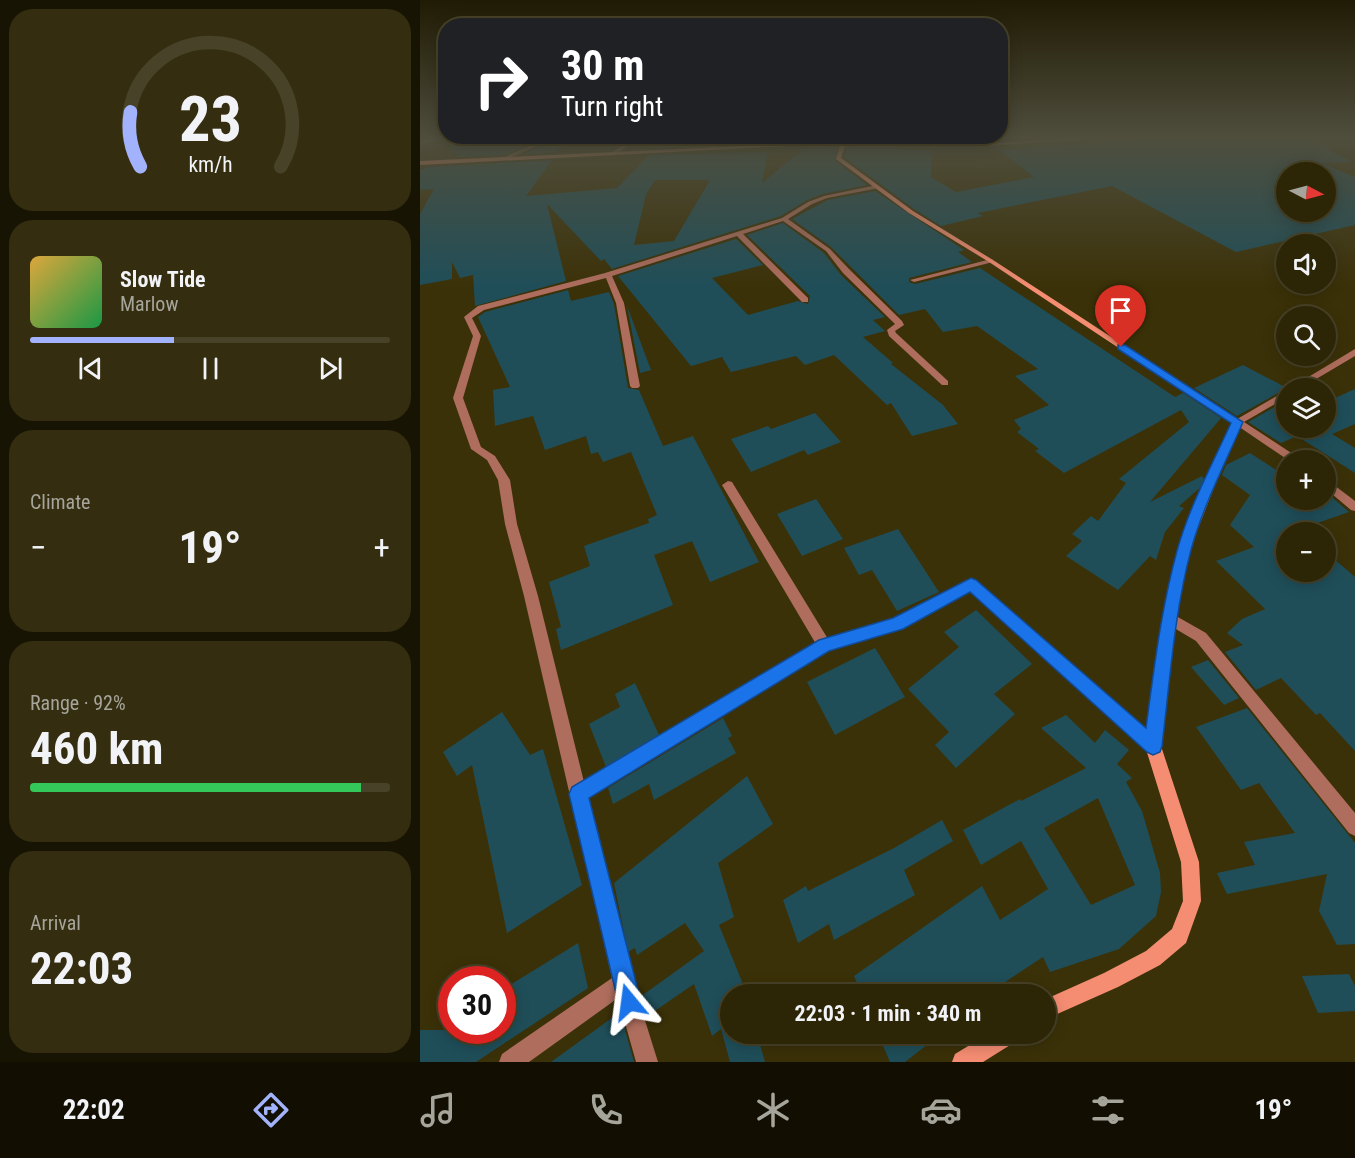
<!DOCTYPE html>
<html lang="en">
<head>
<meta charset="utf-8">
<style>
	body { margin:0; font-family:"Roboto Condensed",sans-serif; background:#342d10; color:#f1f3f6; height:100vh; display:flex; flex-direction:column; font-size:22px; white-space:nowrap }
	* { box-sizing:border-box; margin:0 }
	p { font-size:20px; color:#a6a59b }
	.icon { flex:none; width:33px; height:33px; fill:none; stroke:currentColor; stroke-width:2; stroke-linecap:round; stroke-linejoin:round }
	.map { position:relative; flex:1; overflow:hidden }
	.details { display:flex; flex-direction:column; gap:9px; padding:9px; background:#181403; width:420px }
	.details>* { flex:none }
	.hud { position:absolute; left:18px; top:18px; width:570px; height:126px; border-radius:24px; box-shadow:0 3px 15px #0003,0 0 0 2px #484228; background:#202124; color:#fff; overflow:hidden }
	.needle { width:39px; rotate:96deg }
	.buttons { position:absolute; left:856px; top:162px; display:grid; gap:12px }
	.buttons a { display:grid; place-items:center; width:60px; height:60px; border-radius:50%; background:#2c2506; box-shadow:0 3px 15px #0003,0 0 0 2px #484228; font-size:30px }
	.speed { position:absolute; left:18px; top:966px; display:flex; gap:12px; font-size:30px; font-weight:700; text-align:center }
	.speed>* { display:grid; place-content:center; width:78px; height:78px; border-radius:50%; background:#2c2506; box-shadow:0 3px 15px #0003,0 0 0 2px #484228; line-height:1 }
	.speed .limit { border:9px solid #d22; background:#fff; color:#111 }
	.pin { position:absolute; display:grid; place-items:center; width:51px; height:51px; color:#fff; margin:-62px -26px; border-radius:50% 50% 50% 0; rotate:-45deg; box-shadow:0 0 6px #0007 }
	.pin .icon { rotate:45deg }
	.me { position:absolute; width:66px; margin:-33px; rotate:344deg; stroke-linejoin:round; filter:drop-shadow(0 0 4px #0008) }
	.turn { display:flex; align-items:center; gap:21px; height:126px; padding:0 24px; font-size:27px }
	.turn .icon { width:78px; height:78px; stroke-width:2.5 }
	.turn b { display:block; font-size:42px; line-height:51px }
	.big { font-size:45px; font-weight:700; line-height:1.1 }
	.details .tile { flex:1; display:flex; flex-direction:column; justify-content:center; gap:9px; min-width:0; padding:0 21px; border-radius:24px; background:#342d10 }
	.details .dial { align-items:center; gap:0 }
	.dial svg { height:156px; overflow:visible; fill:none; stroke:#484228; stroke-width:7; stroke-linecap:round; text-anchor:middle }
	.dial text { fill:#f1f3f6; stroke:none }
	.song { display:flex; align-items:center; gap:18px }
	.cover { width:72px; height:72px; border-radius:9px; background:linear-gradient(135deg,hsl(40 70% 55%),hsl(140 70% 35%)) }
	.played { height:6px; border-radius:3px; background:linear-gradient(90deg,#a3b2fd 40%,#484228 40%) }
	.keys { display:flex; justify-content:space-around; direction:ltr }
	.heat { display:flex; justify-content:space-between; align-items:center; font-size:33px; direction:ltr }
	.charge { height:9px; border-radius:4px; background:linear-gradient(90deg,#34c759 92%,#484228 0) }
	.trip { position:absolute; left:300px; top:984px; width:336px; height:60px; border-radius:30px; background:#2c2506; box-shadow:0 3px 15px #0003,0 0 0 2px #484228; font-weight:700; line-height:60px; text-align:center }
	.dock { display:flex; height:96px; justify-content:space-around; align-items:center; background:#120f02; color:#a6a59b }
	.dock .icon { width:42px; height:42px }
	.dock .active { color:#a3b2fd }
	.dock b { font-size:27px; color:#f1f3f6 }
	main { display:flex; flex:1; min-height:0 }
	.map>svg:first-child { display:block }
	.building { fill:#1f4e59; fill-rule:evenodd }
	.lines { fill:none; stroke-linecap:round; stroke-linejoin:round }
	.street { fill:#ae6d5d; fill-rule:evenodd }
	.secondary { fill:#f58d73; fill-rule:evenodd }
	.route { fill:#1a73e8; stroke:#114b97; stroke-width:1.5 }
</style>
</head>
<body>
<main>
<section class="details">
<div class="tile dial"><svg viewBox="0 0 100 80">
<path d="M14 69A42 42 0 1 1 86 69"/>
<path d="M14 69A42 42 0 0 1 9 41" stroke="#a3b2fd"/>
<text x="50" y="56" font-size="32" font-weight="700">23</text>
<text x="50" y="72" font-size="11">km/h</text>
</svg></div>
<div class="tile">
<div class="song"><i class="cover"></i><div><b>Slow Tide</b><p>Marlow</p></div></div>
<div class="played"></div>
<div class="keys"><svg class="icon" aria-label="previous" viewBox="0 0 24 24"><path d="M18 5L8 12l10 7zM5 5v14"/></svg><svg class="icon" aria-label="pause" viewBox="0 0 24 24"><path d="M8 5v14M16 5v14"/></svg><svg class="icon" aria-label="next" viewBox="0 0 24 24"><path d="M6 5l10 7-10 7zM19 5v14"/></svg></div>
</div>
<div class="tile"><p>Climate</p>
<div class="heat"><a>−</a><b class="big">19°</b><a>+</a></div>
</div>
<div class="tile"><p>Range · 92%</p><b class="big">460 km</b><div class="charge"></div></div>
<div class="tile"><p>Arrival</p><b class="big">22:03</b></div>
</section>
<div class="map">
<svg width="935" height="1062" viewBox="0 0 935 1062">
	<rect width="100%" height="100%" fill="#3b3108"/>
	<path class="building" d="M31 139H120L84 155 33 157 41 154 31 153Z
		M134 139H147L137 152 104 154Z
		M727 139H890L932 162 901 163 935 177V225L816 252 692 186 558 213 563 216 521 226 494 209 424 157 427 148 512 150 511 177 536 192 614 177 579 150ZM867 172H906V212H867Z
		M243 141H249L286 144 236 148Z
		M417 148 415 161 447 185 403 194 387 200 361 216 192 269 184 259 181 261 127 204 146 281 55 306 53 275 40 278 32 262V279L0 285V214L14 189 0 190V170L9 167 132 160 106 196 197 188 229 155 348 152 342 183 383 149ZM235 180H290L254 241 214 245 226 194Z
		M455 191 544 250 538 252 552 262 489 278V282L495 284 560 268 755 397 763 393 801 418 730 502 782 476 785 481 782 486 759 506 764 508 745 532 736 560 730 556 698 590 646 556 662 541 652 534 671 516 678 521 706 483 699 479 769 422 761 410 644 473 615 451 619 449 597 432 601 429 594 420 629 405 595 376 618 369 557 326 523 332 505 309 479 315 411 247 372 219 408 200Z
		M363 223 404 253 421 275 465 317 453 320 465 331 443 337 473 363 471 364 523 405 538 424 492 436 471 403 467 405 414 355 385 365 376 356 311 372 302 357 271 366 198 276 316 239 343 265 292 278 328 315 378 301 388 304 390 296 327 235Z
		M148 290 151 301 189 292 194 304 208 388 219 390 243 446 273 436 339 562 290 582 272 541 234 555 253 605 141 650 136 629 141 627 129 582 170 566 164 546 229 523 228 519 237 515 211 452 183 462 178 452 171 454 166 436 125 450 113 416 75 426 73 390 90 387 58 317 65 312Z
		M207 306 231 370 220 373Z
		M823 365 867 388 817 416 774 388Z
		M935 389V424L912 434 935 448V473L877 436 861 443 828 422 867 400V428H906V402Z
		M395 413 421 442 388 455 384 450 331 472 311 439 348 426 351 429Z
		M830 453 867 477V500H906L907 493 929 512 880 529 884 532H867V572H906V552L935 577V751L900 713 896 715 861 678 836 690 805 652 823 645 807 633 822 619 845 609 796 561 834 547 810 525 830 495 802 475 806 465Z
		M396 499 423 539 382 556 357 514Z
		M478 529 519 592 477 611 452 570 439 575 424 548Z
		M556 610 612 664 574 694 595 714 536 768 515 745 529 732 488 689 539 647 524 632Z
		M455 648 485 697 415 735 387 682Z
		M788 660 819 698 804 705 771 667Z
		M215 683 239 735 186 767 169 724 200 707 195 694Z
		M827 708 935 843V944L917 945 899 911 907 874 807 894 797 873 835 865 824 842 875 833 839 783 821 790 776 727Z
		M82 712 110 755 123 749 162 885 87 933 52 765 37 776 23 752Z
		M646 715 675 743 685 730 709 750 697 764 712 778 706 782 722 811 740 873 741 892 736 916 699 949 630 972 623 957 567 994H442L434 976 562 886 580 920 628 889 601 841 561 865 543 830 600 799 601 801 666 768 621 728ZM678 798 715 885 671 905 624 828Z
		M303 718 312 736 308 738 316 753 234 800 229 784 193 804 188 788Z
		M327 776 353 824 298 863 314 917 299 925 327 994H310V1034H337L345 1062H310L301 1029 292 1036 274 984 226 1017 220 997 284 951 265 923 217 955 215 948 208 952 194 883Z
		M522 820 533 841 484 870 495 895 414 940 409 924 378 943 363 900 386 886 388 891 474 848Z
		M158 943 168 988 56 1062H0V1030H82V990Z
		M929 974 935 986V1011L898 1013 882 976Z
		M200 1012 214 1062H131L178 1028Z
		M458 1034H521L485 1062H470Z"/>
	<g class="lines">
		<path class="street" d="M11 139H18L0 145V142Z
			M126 139H132L85 160 80 159Z
			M212 139H217L195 155H191V153Z
			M298 139H303L292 150H288Z
			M457 185 459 188 407 198 392 204 368 219 410 249 429 269 482 321 484 325 475 331 476 333 528 381V385H522L469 336 467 330 475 324 423 273 406 251 363 221 323 234 388 298V302H382L317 236 192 276 204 303 220 386 218 388H212L210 386 196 303 186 278 64 310 52 318 61 336 43 398 61 447 75 456 90 480 97 524 118 596 164 782 396 644 302 485 308 481 312 482 408 639 474 619 546 580 551 579 556 580 739 740 741 746 739 752 733 754 727 752 550 591 483 628 409 651 168 798 213 982 238 1062H216L198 998 109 1062H79L82 1054 192 978 104 596 85 524 78 480 67 460 51 449 33 398 53 336 44 317 58 306 185 273 362 218 388 202 404 196Z
			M571 259 573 260V262L494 282 490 280Z
			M935 349V356L881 388H870Z
			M867 390V397L824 422 879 458 880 460H868L812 422Z
			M906 479 935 501V511L931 510 906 489Z
			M749 612 786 633 935 813V836L929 833 776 641 744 622 742 618 744 614Z"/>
		<path class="secondary" d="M640 139H669L564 146H425L421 158 493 211 573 260 822 422 793 490 770 549 756 618 741 746 779 862 781 901 766 943 740 965 698 987 626 1019V999L684 973 726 951 752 929 763 901 761 862 725 746 742 618 758 549 812 423 569 262 489 213 416 159 420 146H368L0 165V161L368 144H564Z
			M568 1034H598L595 1042 563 1062H532L535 1054Z"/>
	</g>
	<linearGradient id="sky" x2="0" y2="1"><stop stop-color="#201b04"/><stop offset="0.48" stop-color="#4f4e3d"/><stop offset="1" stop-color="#4f4e3d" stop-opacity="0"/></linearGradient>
	<rect width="935" height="288" fill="url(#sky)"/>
	<path class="route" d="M698 345H705L823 422C805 464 783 506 771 550 754 614 750 681 742 746L740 752 733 755 727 752 550 592 483 629 409 651 169 798 221 1002 217 1010 209 1014 200 1010 149 794 152 787 399 640 473 618 551 578 556 580 726 728C734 669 741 609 757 551 769 507 792 465 811 423L698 349Z"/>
</svg>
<div class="buttons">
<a><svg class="needle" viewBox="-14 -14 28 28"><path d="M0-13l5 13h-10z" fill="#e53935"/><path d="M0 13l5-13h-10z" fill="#a6a59b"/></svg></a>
<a><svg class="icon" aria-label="sound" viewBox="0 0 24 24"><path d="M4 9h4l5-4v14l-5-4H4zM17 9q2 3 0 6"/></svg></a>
<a><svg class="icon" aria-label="search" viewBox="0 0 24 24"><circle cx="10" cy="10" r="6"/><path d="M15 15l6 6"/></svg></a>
<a><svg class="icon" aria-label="layers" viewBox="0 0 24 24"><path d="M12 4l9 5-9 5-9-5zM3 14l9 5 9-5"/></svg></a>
<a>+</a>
<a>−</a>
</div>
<div class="speed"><div class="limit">30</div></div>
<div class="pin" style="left:701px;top:347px;background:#d93025"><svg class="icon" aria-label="arrive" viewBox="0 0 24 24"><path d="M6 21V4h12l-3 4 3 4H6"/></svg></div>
<svg class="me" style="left:209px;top:1002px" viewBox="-20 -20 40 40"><path d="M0-17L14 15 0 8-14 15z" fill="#1a73e8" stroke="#fff" stroke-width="4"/></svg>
<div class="trip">22:03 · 1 min · 340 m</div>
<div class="hud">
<div class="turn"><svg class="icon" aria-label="right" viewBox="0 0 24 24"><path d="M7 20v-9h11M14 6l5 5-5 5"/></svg><div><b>30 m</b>Turn right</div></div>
</div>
</div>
</main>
<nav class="dock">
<b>22:02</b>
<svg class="icon active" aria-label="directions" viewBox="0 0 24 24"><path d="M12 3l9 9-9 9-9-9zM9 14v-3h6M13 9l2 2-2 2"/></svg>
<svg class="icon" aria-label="music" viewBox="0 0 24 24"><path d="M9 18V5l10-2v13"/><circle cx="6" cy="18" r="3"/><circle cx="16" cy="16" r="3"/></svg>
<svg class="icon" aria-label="phone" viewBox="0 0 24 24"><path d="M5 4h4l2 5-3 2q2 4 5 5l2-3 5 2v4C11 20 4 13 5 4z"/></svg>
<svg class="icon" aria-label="climate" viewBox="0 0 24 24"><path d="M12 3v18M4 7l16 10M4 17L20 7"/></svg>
<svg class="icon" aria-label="car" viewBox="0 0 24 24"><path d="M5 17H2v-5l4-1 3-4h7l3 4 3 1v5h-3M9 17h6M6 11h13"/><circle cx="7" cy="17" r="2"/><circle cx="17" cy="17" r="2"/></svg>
<svg class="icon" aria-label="filters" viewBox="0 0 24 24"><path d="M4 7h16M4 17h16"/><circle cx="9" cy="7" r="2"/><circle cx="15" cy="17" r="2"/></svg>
<b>19°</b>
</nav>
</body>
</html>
